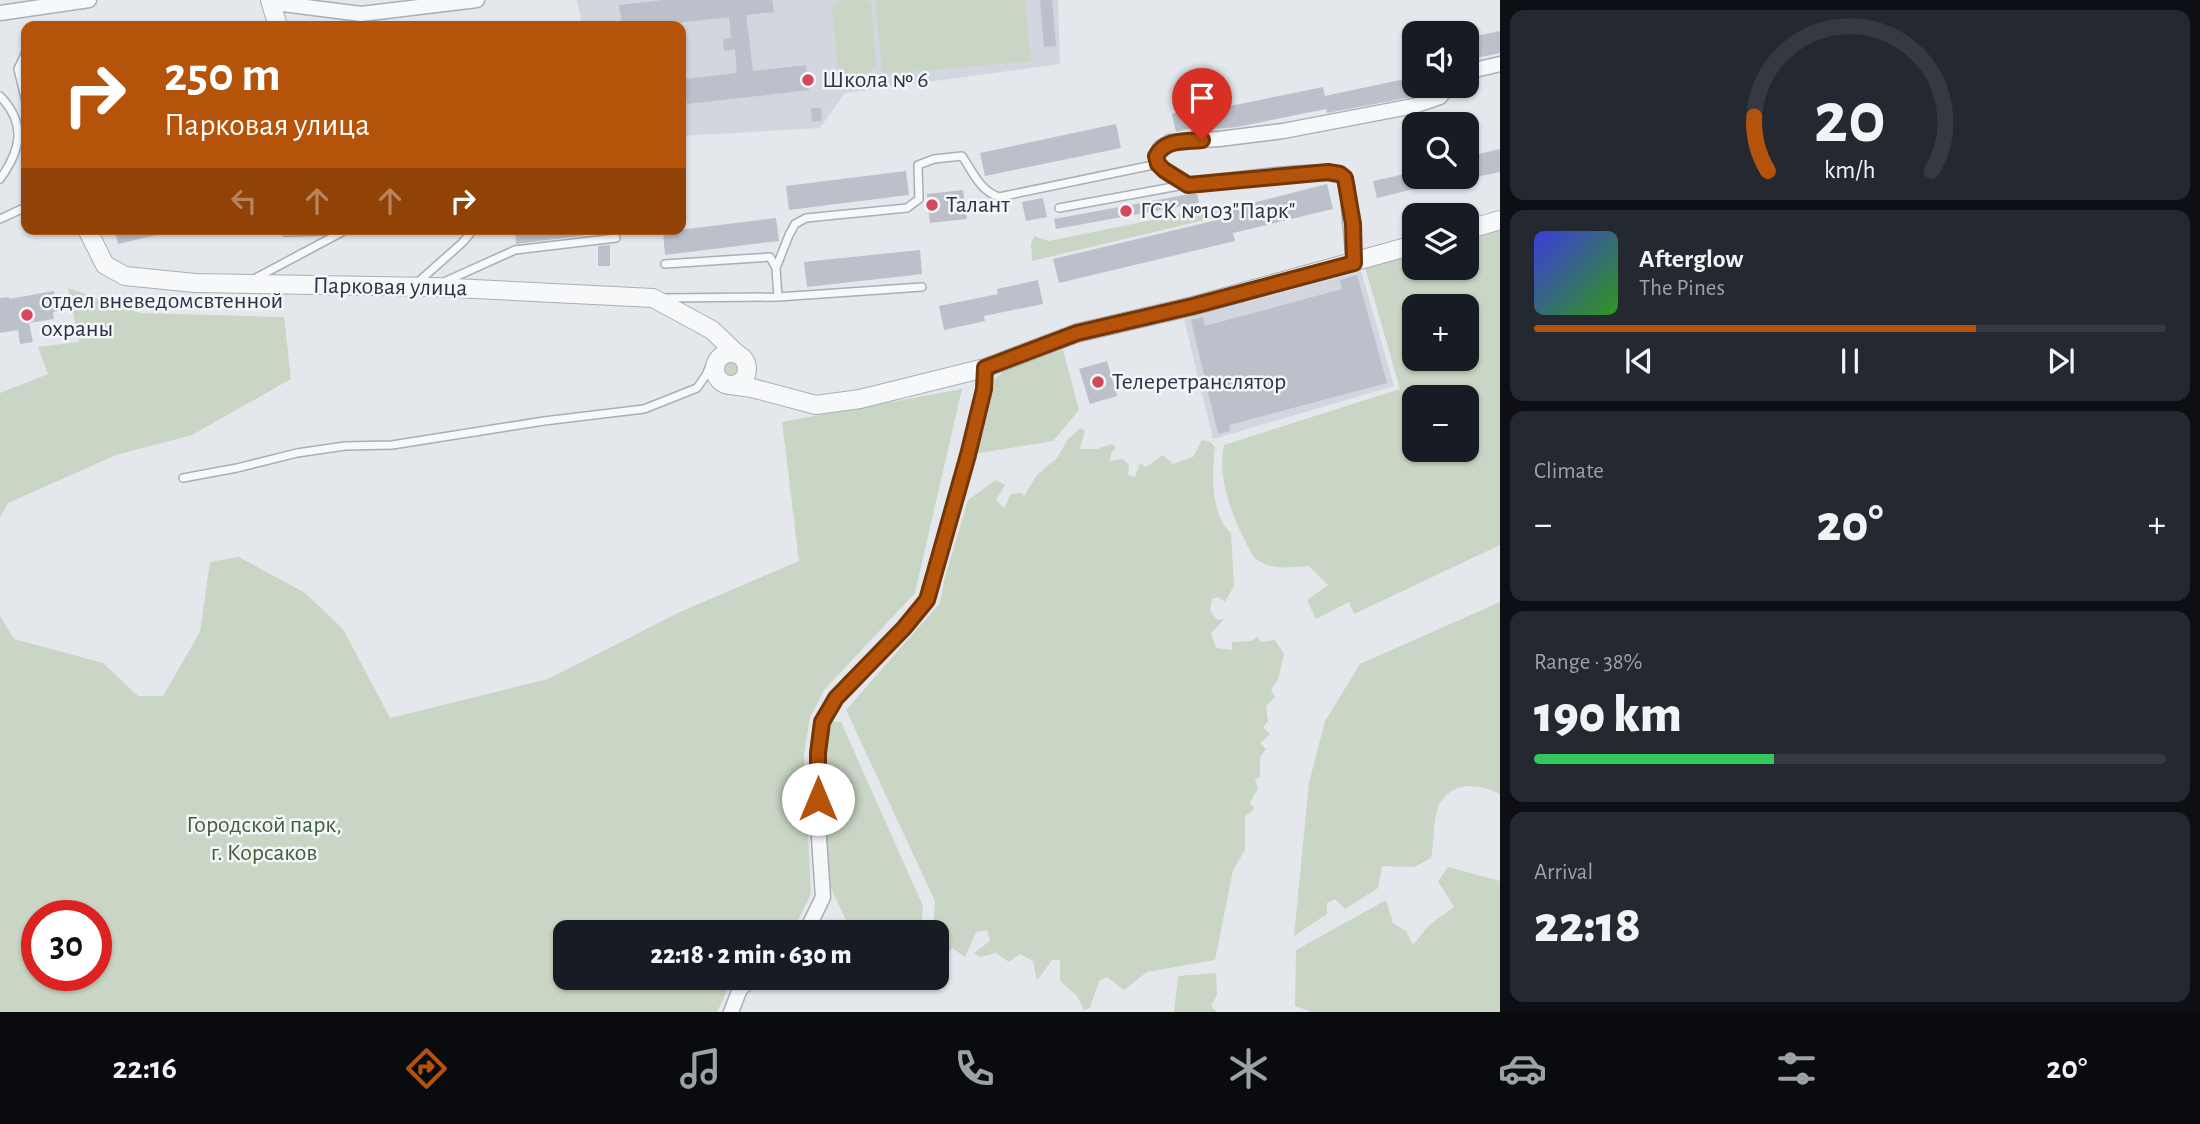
<!DOCTYPE html>
<html lang="en">
<head>
<meta charset="utf-8">
<style>
	body { margin:0; font-family:"Alegreya Sans",sans-serif; background:#242831; color:#f1f3f6; height:100vh; display:flex; flex-direction:column; font-size:26px; white-space:nowrap }
	* { box-sizing:border-box; margin:0 }
	p { font-size:23px; color:#9ea1a6 }
	.icon { flex:none; width:38px; height:38px; fill:none; stroke:currentColor; stroke-width:2; stroke-linecap:round; stroke-linejoin:round }
	.map { position:relative; flex:1; overflow:hidden }
	.drawer { display:flex; flex-direction:column; gap:10px; padding:10px; background:#0d0f14; width:700px }
	.drawer>* { flex:none }
	.top-card { position:absolute; left:21px; top:21px; width:665px; height:214px; border-radius:14px; box-shadow:0 2px 5px #0004; background:#b45309; color:#fff; overflow:hidden }
	.tools { position:absolute; left:1402px; top:21px; display:grid; gap:14px }
	.tools a { display:grid; place-items:center; width:77px; height:77px; border-radius:14px; background:#171b24; box-shadow:0 2px 5px #0004; font-size:35px }
	.speed { position:absolute; left:21px; top:900px; display:flex; gap:14px; font-size:35px; font-weight:700; text-align:center }
	.speed>* { display:grid; place-content:center; width:91px; height:91px; border-radius:50%; background:#171b24; box-shadow:0 2px 5px #0004; line-height:1 }
	.speed .limit { border:10px solid #d22; background:#fff; color:#111 }
	.pin { position:absolute; display:grid; place-items:center; width:60px; height:60px; color:#fff; margin:-72px -30px; border-radius:50% 50% 50% 0; rotate:-45deg; box-shadow:0 0 7px #0007 }
	.pin .icon { rotate:45deg }
	.me { position:absolute; width:77px; margin:-38px; rotate:0deg; stroke-linejoin:round; filter:drop-shadow(0 0 5px #0008) }
	.turn { display:flex; align-items:center; gap:24px; height:147px; padding:0 28px; font-size:32px }
	.turn .icon { width:91px; height:91px; stroke-width:2.5 }
	.turn b { display:block; font-size:49px; line-height:60px }
	.lanes { display:flex; align-items:center; height:66px; padding:0 28px; background:#0003; justify-content:center; gap:35px; direction:ltr }
	.lanes .off { opacity:.35 }
	.big { font-size:52px; font-weight:800; line-height:1.1 }
	.drawer .tile { flex:1; display:flex; flex-direction:column; justify-content:center; gap:10px; min-width:0; padding:0 24px; border-radius:14px; background:#242831 }
	.drawer .dial { align-items:center; gap:0 }
	.dial svg { height:182px; overflow:visible; fill:none; stroke:#363941; stroke-width:7; stroke-linecap:round; text-anchor:middle }
	.dial text { fill:#f1f3f6; stroke:none }
	.song { display:flex; align-items:center; gap:21px }
	.cover { width:84px; height:84px; border-radius:10px; background:linear-gradient(135deg,hsl(240 70% 55%),hsl(110 70% 35%)) }
	.played { height:7px; border-radius:4px; background:linear-gradient(90deg,#b45309 70%,#363941 70%) }
	.keys { display:flex; justify-content:space-around; direction:ltr }
	.heat { display:flex; justify-content:space-between; align-items:center; font-size:38px; direction:ltr }
	.charge { height:10px; border-radius:5px; background:linear-gradient(90deg,#34c759 38%,#363941 0) }
	.trip { position:absolute; left:553px; top:920px; width:396px; height:70px; border-radius:14px; background:#171b24; box-shadow:0 2px 5px #0004; font-weight:800; line-height:70px; text-align:center }
	.tabs { display:flex; height:112px; justify-content:space-around; align-items:center; background:#090b0e; color:#9ea1a6 }
	.tabs .icon { width:49px; height:49px }
	.tabs .current { color:#b45309 }
	.tabs b { font-size:32px; color:#f1f3f6 }
	main { display:flex; flex:1; min-height:0 }
	.map>svg:first-child { display:block }
	.built { fill:#d2d6de }
	.green { fill:#c9d6c5; fill-rule:evenodd }
	.building { fill:#bbc0ca }
	.lines { fill:none; stroke-linecap:round; stroke-linejoin:round }
	.service-casing { stroke:#a9aeb7; stroke-width:10 }
	.minor-casing { stroke:#a9aeb7; stroke-width:17 }
	.tertiary-casing { stroke:#a9aeb7; stroke-width:20 }
	.service { stroke:#f7f8fa; stroke-width:7 }
	.minor { stroke:#f7f8fa; stroke-width:14 }
	.tertiary { stroke:#f7f8fa; stroke-width:18 }
	.route-casing { stroke:#753606; stroke-width:18 }
	.route { stroke:#b45309; stroke-width:12 }
	.poi-dot { fill:#d1495b; stroke:#f4f6f9; stroke-width:2.5 }
	.labels { text-anchor:middle; dominant-baseline:central; stroke-width:5; stroke-linejoin:round; paint-order:stroke }
	.poi-label { font-size:24px; fill:#2b3445; stroke:#f4f6f9; text-anchor:start }
	.street-label { font-size:24px; fill:#2b3445; stroke:#f4f6f9 }
	.park-label { font-size:24px; fill:#3f6138; stroke:#f4f6f9 }
</style>
</head>
<body>
<main>
<div class="map">
<svg width="1500" height="1012" viewBox="0 0 1500 1012">
	<rect width="100%" height="100%" fill="#e4e7ec"/>
	<path class="built" d="M577 0H1058L1060 64 845 93 820 128 681 136V26H582Z
		M1361 271 1394 386 1213 439 1184 319Z"/>
	<path class="green" d="M849 0H867L871 4 876 67 871 72 845 75 838 70 832 8 836 1Z
		M875 0H1025L1031 61 883 74Z
		M1226 205 1230 214 1032 261 1031 244 1034 236 1049 241Z
		M1500 229V545L1354 614 1349 602 1316 619 1307 600 1328 585 1309 566C1292 567 1271 571 1256 559 1252 556 1250 549 1247 545 1232 516 1217 478 1224 445L1400 389 1365 267 1414 253V268H1466L1467 239ZM1414 306H1466V359H1414ZM1414 397H1466V450H1414Z
		M68 288 140 313 284 317 291 379 192 435 116 455 8 503 0 517V393L48 374 38 347 79 342Z
		M1063 350 1079 410 1053 441 968 455 984 389 1008 367Z
		M720 368a10 10 0 1 1 20 0a10 10 0 1 1-20 0Z
		M962 389 915 593 825 689 810 717 804 755 811 894 798 920 783 933H565V978H733L717 1012H0V616L14 639 103 663 138 696H163L200 632 210 562 239 557 305 593 343 629 390 718 548 679 680 612 799 561 782 422ZM37 915H96V975H37Z
		M1081 428 1085 431 1080 449H1097L1112 444 1116 447 1111 453 1110 461 1123 459 1129 465 1128 475 1135 477 1140 463 1146 467 1163 455 1173 464 1193 457 1202 440 1210 442 1215 447C1212 474 1210 514 1231 533L1234 586 1225 602 1218 597 1212 599 1210 610 1217 620 1224 619 1211 633 1216 648 1232 650V642L1251 641 1257 637 1261 642 1275 640 1284 654 1278 679 1271 690 1275 697 1266 706 1268 721 1263 727 1270 734 1260 743 1266 749 1260 757V777L1255 779 1258 789 1250 802 1254 809 1245 816V850L1233 870 1215 960 1147 972 1124 990 1107 977 1099 981 1090 1008 1084 1010 1077 996 1060 981V960H1052L1037 981 1033 961 1020 954 1009 962 996 953 980 957 974 953 990 941 987 930 976 932 965 957 952 948 936 972V933H933L935 901 846 710 940 603 945 577 968 500 996 480 1005 485 996 500 1004 508 1011 494 1022 493 1024 496 1037 475 1057 458 1068 439Z
		M1500 602V794C1479 784 1455 780 1440 803 1432 818 1435 841 1431 858L1414 867 1382 866 1378 888 1345 909 1335 899 1327 903V914L1294 936 1309 783 1325 721 1360 664Z
		M822 721 841 722 923 906 921 933H859L847 922 820 866Z
		M1448 867 1500 881V1012H1312L1295 1006 1296 950 1386 900 1393 923 1406 931 1413 945 1429 925 1454 907 1438 881Z
		M1216 973 1217 995 1211 1006 1217 1012H1174L1178 976Z"/>
	<path class="building" d="M664 0H772L774 12 746 15 753 71 806 65 809 90 687 104 684 79 737 73 735 50 724 51 723 39 731 38 729 17 652 26H622L619 5Z
		M1040 0H1052L1056 46 1044 47Z
		M1500 31V53L1466 60V38Z
		M1414 77V86H1421L1422 93 1412 97 1327 113 1326 109 1237 127 1191 131V128L1176 132 1172 114 1185 110 1186 115 1323 87 1325 96Z
		M811 108H821L822 121 812 122Z
		M1116 124 1121 148 985 176 980 153Z
		M1500 149V172L1466 179V157Z
		M906 171 909 195 789 210 786 186Z
		M1414 172V177H1451V180L1377 198 1373 181Z
		M1327 184 1333 209 1233 233 1235 241 1059 283 1053 259 1234 216 1232 208Z
		M963 190 967 219 930 223 927 194Z
		M1190 194H1197L1199 203 1056 229 1054 219Z
		M1043 198 1047 217 1026 221 1022 202Z
		M776 218 779 241 665 255 663 232Z
		M114 229H165V233L118 244Z
		M515 229H594V234L516 244Z
		M610 245V266H598V246Z
		M920 250 922 274 807 287 804 262Z
		M1357 275 1387 383 1229 425 1230 431 1218 434 1191 320 1203 317 1205 326 1342 289 1340 280Z
		M1038 280 1043 304 984 316 985 321 944 330 939 306 998 294 997 289Z
		M54 291 58 311 53 312 54 319 29 323 33 342 20 344 18 330 0 333V298L9 297V299Z
		M1107 361 1117 396 1090 404 1079 369Z"/>
	<g class="lines">
		<defs>
			<path id="service" d="M26 52 18 69 26 102
				M0 96C27 124 21 150 0 179
				M1059 208 1184 185
				M0 219 26 207
				M286 232 385 229
				M665 264 770 257 776 268 778 297
				M776 268 789 235 795 224 806 218 907 208 919 199 918 165 934 159 962 156C973 172 980 191 999 197L1158 164
				M254 279 342 232
				M444 282 515 250 616 238
				M417 283 462 243 474 229
				M664 298 778 297 922 287
				M183 478 237 468 297 453 345 446 392 445 544 421 644 409 697 388 706 375 712 361"/>
			<path id="minor" d="M279 0 283 4 361 14 477 0
				M0 13 89 0
				M1466 72 1500 64
				M1354 263 1347 185 1345 178C1326 165 1241 180 1215 182 1207 183 1195 186 1187 184 1175 181 1159 168 1156 157L1160 148 1170 142 1219 139 1283 131 1414 106 1440 97 1447 86
				M803 933 808 928 823 897 818 823V753L822 721 836 698 904 628 927 600 968 455 984 389 985 368
				M731 1012 740 989 752 978"/>
			<path id="tertiary" d="M270 0 278 26
				M87 229 105 265 125 276 195 283 434 287 653 298 712 330 736 353
				M1466 230 1500 220
				M715 369a16 16 0 1 1 32 0a16 16 0 1 1-32 0Z
				M730 385 752 388 816 405 860 399 985 368 1077 333 1193 306 1414 245"/>
		</defs>
		<use href="#service" class="service-casing"/>
		<use href="#minor" class="minor-casing"/>
		<use href="#tertiary" class="tertiary-casing"/>
		<use href="#service" class="service"/>
		<use href="#minor" class="minor"/>
		<use href="#tertiary" class="tertiary"/>
	</g>
	<g class="lines">
		<defs>
			<path id="route" d="M818 799V753L822 722 836 698 904 628 927 600 968 455 984 389 985 368 1077 333 1193 306 1354 263 1353 224 1345 178 1340 174 1328 172 1188 185 1164 170 1158 164 1156 156C1166 139 1183 142 1202 140"/>
		</defs>
		<use href="#route" class="route-casing"/>
		<use href="#route" class="route"/>
	</g>
	<g class="poi-dot">
		<circle cx="808" cy="80" r="7"/>
		<circle cx="932" cy="205" r="7"/>
		<circle cx="1126" cy="211" r="7"/>
		<circle cx="27" cy="315" r="7"/>
		<circle cx="1098" cy="382" r="7"/>
	</g>
	<g class="labels">
		<g class="poi-label">
			<text x="822" y="80">Школа № 6</text>
			<text x="946" y="205">Талант</text>
			<text x="1140" y="211">ГСК №103"Парк"</text>
			<text x="41" y="301">отдел вневедомсвтенной<tspan x="41" dy="28">охраны</tspan></text>
			<text x="1112" y="382">Телеретранслятор</text>
		</g>
		<g class="street-label">
			<text transform="translate(390 287) rotate(1)">Парковая улица</text>
		</g>
		<g class="park-label">
			<text x="264" y="825">Городской парк,<tspan x="264" dy="28">г. Корсаков</tspan></text>
		</g>
	</g>
</svg>
<div class="tools">
<a><svg class="icon" aria-label="sound" viewBox="0 0 24 24"><path d="M4 9h4l5-4v14l-5-4H4zM17 9q2 3 0 6"/></svg></a>
<a><svg class="icon" aria-label="search" viewBox="0 0 24 24"><circle cx="10" cy="10" r="6"/><path d="M15 15l6 6"/></svg></a>
<a><svg class="icon" aria-label="layers" viewBox="0 0 24 24"><path d="M12 4l9 5-9 5-9-5zM3 14l9 5 9-5"/></svg></a>
<a>+</a>
<a>−</a>
</div>
<div class="speed"><div class="limit">30</div></div>
<div class="pin" style="left:1202px;top:140px;background:#d93025"><svg class="icon" aria-label="arrive" viewBox="0 0 24 24"><path d="M6 21V4h12l-3 4 3 4H6"/></svg></div>
<svg class="me" style="left:818px;top:799px" viewBox="-20 -20 40 40"><circle r="19" fill="#fff"/><path d="M0-13L10 11 0 6-10 11z" fill="#b45309"/></svg>
<div class="trip">22:18 · 2 min · 630 m</div>
<div class="top-card">
<div class="turn"><svg class="icon" aria-label="right" viewBox="0 0 24 24"><path d="M7 20v-9h11M14 6l5 5-5 5"/></svg><div><b>250 m</b>Парковая улица</div></div>
<div class="lanes"><svg class="icon off" aria-label="left" viewBox="0 0 24 24"><path d="M17 20v-9H6M10 6l-5 5 5 5"/></svg><svg class="icon off" aria-label="ahead" viewBox="0 0 24 24"><path d="M12 20V5M6 11l6-6 6 6"/></svg><svg class="icon off" aria-label="ahead" viewBox="0 0 24 24"><path d="M12 20V5M6 11l6-6 6 6"/></svg><svg class="icon" aria-label="right" viewBox="0 0 24 24"><path d="M7 20v-9h11M14 6l5 5-5 5"/></svg></div>
</div>
</div>
<section class="drawer">
<div class="tile dial"><svg viewBox="0 0 100 80">
<path d="M14 69A42 42 0 1 1 86 69"/>
<path d="M14 69A42 42 0 0 1 8 45" stroke="#b45309"/>
<text x="50" y="56" font-size="32" font-weight="700">20</text>
<text x="50" y="72" font-size="11">km/h</text>
</svg></div>
<div class="tile">
<div class="song"><i class="cover"></i><div><b>Afterglow</b><p>The Pines</p></div></div>
<div class="played"></div>
<div class="keys"><svg class="icon" aria-label="previous" viewBox="0 0 24 24"><path d="M18 5L8 12l10 7zM5 5v14"/></svg><svg class="icon" aria-label="pause" viewBox="0 0 24 24"><path d="M8 5v14M16 5v14"/></svg><svg class="icon" aria-label="next" viewBox="0 0 24 24"><path d="M6 5l10 7-10 7zM19 5v14"/></svg></div>
</div>
<div class="tile"><p>Climate</p>
<div class="heat"><a>−</a><b class="big">20°</b><a>+</a></div>
</div>
<div class="tile"><p>Range · 38%</p><b class="big">190 km</b><div class="charge"></div></div>
<div class="tile"><p>Arrival</p><b class="big">22:18</b></div>
</section>
</main>
<nav class="tabs">
<b>22:16</b>
<svg class="icon current" aria-label="directions" viewBox="0 0 24 24"><path d="M12 3l9 9-9 9-9-9zM9 14v-3h6M13 9l2 2-2 2"/></svg>
<svg class="icon" aria-label="music" viewBox="0 0 24 24"><path d="M9 18V5l10-2v13"/><circle cx="6" cy="18" r="3"/><circle cx="16" cy="16" r="3"/></svg>
<svg class="icon" aria-label="phone" viewBox="0 0 24 24"><path d="M5 4h4l2 5-3 2q2 4 5 5l2-3 5 2v4C11 20 4 13 5 4z"/></svg>
<svg class="icon" aria-label="climate" viewBox="0 0 24 24"><path d="M12 3v18M4 7l16 10M4 17L20 7"/></svg>
<svg class="icon" aria-label="car" viewBox="0 0 24 24"><path d="M5 17H2v-5l4-1 3-4h7l3 4 3 1v5h-3M9 17h6M6 11h13"/><circle cx="7" cy="17" r="2"/><circle cx="17" cy="17" r="2"/></svg>
<svg class="icon" aria-label="filters" viewBox="0 0 24 24"><path d="M4 7h16M4 17h16"/><circle cx="9" cy="7" r="2"/><circle cx="15" cy="17" r="2"/></svg>
<b>20°</b>
</nav>
</body>
</html>
